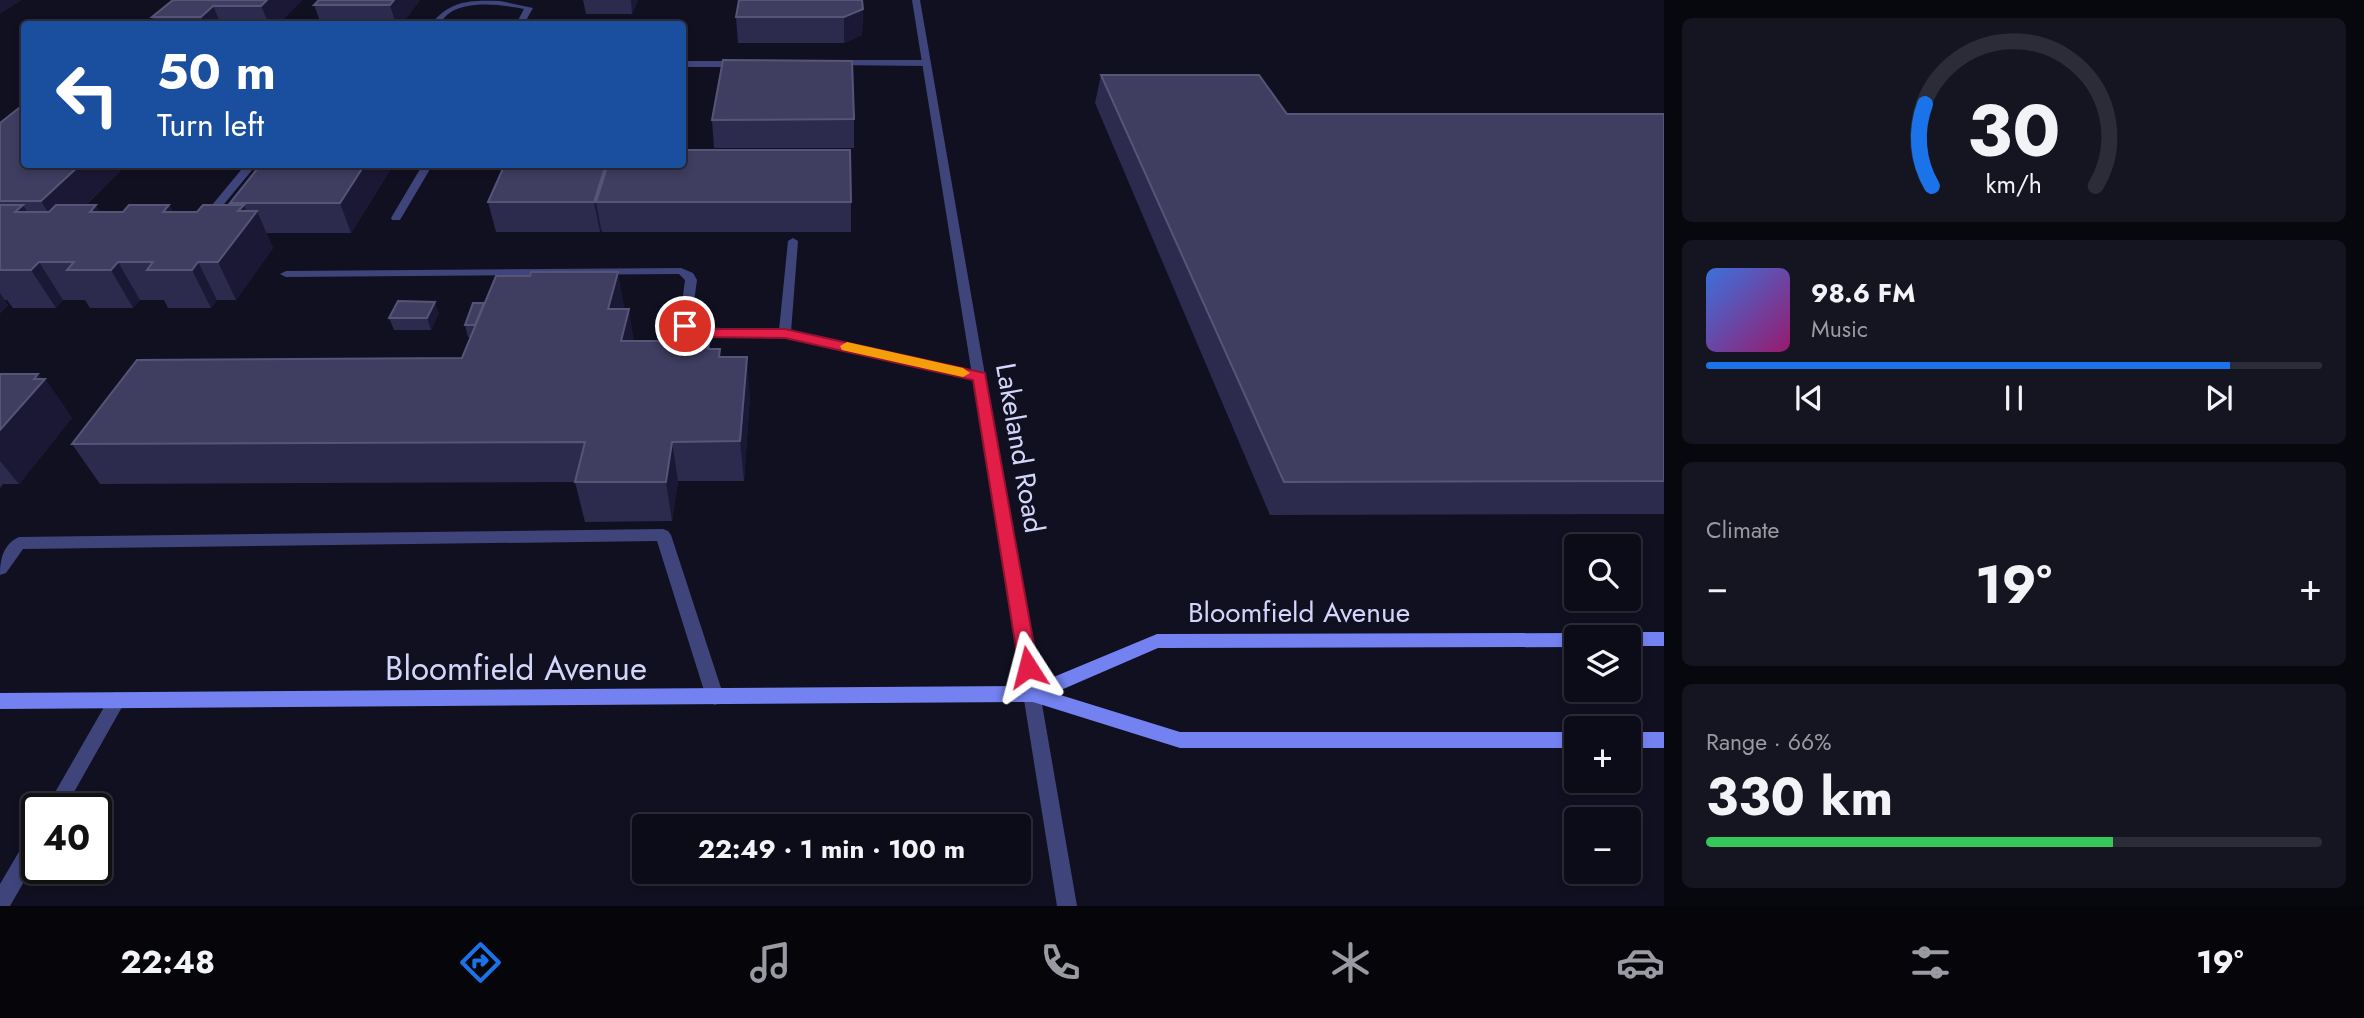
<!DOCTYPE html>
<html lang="en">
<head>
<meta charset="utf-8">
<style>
	body { margin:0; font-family:Jost,sans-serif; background:#151522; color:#f1f3f6; height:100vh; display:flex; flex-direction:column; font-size:26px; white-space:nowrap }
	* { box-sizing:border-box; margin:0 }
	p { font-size:23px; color:#9a9ba2 }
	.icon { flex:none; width:38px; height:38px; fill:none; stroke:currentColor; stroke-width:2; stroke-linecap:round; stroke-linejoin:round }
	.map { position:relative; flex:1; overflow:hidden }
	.sheet { display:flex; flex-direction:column; gap:18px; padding:18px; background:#07070e; width:700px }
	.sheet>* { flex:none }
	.top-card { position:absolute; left:21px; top:21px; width:665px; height:147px; border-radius:7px; box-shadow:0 4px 10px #0003,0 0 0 2px #2c2c38; background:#1a4fa0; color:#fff; overflow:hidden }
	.buttons { position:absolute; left:1564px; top:534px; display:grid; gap:14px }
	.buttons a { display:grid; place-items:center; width:77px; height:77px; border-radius:7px; background:#0c0c19; box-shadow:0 4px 10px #0003,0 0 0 2px #2c2c38; font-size:35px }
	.speed { position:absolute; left:21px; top:793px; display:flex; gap:14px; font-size:35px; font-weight:700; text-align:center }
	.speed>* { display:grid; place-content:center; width:91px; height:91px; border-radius:50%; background:#0c0c19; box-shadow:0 4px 10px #0003,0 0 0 2px #2c2c38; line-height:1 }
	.speed .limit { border:4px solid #111; border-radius:10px; background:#fff; color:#111 }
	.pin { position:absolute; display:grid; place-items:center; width:60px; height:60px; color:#fff; margin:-30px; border:4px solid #fff; border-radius:50%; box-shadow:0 2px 7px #0007 }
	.me { position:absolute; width:77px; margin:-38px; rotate:351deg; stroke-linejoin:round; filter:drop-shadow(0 0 5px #0008) }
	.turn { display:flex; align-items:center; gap:24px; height:147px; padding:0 21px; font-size:32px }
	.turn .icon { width:91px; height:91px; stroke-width:2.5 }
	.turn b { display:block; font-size:49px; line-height:60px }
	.big { font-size:52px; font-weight:700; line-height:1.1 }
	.sheet .card { flex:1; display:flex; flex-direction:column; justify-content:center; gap:10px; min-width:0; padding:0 24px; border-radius:10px; background:#151522 }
	.sheet .dial { align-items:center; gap:0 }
	.dial svg { height:182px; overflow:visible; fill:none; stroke:#2c2c38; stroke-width:7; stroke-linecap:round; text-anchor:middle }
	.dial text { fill:#f1f3f6; stroke:none }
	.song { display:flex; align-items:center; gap:21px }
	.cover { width:84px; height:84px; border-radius:10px; background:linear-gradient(135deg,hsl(220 70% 55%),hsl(320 70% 35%)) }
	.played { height:7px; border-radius:4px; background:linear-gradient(90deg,#1a73e8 85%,#2c2c38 85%) }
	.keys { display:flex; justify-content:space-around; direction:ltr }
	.heat { display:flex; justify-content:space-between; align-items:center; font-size:38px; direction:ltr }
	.charge { height:10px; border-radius:5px; background:linear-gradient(90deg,#34c759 66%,#2c2c38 0) }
	.trip { position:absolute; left:632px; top:814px; width:399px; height:70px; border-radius:7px; background:#0c0c19; box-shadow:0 4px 10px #0003,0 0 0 2px #2c2c38; font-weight:700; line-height:70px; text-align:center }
	.tabs { display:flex; height:112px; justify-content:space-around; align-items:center; background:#05050a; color:#9a9ba2 }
	.tabs .icon { width:49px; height:49px }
	.tabs .active { color:#1a73e8 }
	.tabs b { font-size:32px; color:#f1f3f6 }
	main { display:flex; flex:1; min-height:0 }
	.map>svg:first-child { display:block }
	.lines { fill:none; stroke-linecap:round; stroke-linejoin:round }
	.service { fill:#3f457b; fill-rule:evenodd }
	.minor { fill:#3f457b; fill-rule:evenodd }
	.tertiary { fill:#3f457b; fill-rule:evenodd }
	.secondary { fill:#7482f1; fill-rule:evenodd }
	.wall { fill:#2d2b4d }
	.shaded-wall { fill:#1a1834 }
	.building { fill:#3f3d60; stroke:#565578; stroke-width:2 }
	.route { fill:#e11d48; stroke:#92132f; stroke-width:2 }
	.slow { fill:#f59e0b }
	.labels { text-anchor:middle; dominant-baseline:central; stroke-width:7; stroke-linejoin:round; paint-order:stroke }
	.street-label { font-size:28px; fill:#d4d5fb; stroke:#101021 }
	.near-street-label { font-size:33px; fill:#d4d5fb; stroke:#101021 }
</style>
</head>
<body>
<main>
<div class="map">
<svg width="1664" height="906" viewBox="0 0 1664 906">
	<rect width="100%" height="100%" fill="#101021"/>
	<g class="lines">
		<path class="service" d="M500 1 533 8 524 24H516L524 9C504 5 470 0 451 12 446 15 442 20 439 24H431C451 0 470 0 500 1Z
			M246 164H257L220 209H212V205Z
			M423 164H433L400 220H392L391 218Z
			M793 238 798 241 791 332 980 373 986 377 985 380 980 381 785 338 691 334 679 326 685 280 679 274 286 277 280 274 286 271 681 268 693 273 697 280 691 324 697 327 779 330 788 241Z
			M663 529 668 531 671 535 724 697 721 702 715 705 709 702 706 697 657 541 23 549 6 573 0 575C0 560 3 544 19 537Z
			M117 692 123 695 126 700 65 808H46L111 695Z
			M37 831V859L10 906H0V884L30 833Z"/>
		<path class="minor" d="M834 60H927L931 63 927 66 831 65V61Z
			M682 61H740L744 64 740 67H682Z"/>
		<path class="tertiary" d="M912 0H920L1077 906H1057Z"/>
		<path class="secondary" d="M1629 632H1664V646H1629V637H1622Z
			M1577 633 1584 637H1577V647L1158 648 1054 693 1180 732H1577V748H1180L1033 702 0 709V693L1032 686 1157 634Z
			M1629 732H1664V748H1629Z"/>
	</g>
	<path class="wall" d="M173 0H302L278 24H155L152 17Z
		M319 0H420L402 24H321L314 5Z
		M583 0H638L632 14H586Z
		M863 9 862 35 844 43H738L736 17Z
		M1101 75 1287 114H1664V514L1270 515 1095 103Z
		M854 119V148H714L712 120Z
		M0 123 24 164H127L86 205 100 212H123L169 205 173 212H197L231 205 230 203 394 164 351 233H266L273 248 236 300H217L211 308H168L164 300H140L133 308H90L85 300H63L56 308H13L7 300H5L4 301 8 305 0 313Z
		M488 202H851V232H602L601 228 600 232H496Z
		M625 309 634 341H709L710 349H720V357L750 396 744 481H678L672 521 585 522 575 482 100 484 72 444 462 358 471 337H468L465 325Z
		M439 313 431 330H394L389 318Z
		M0 374H38L42 379H45L72 418 19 484H3L0 488Z"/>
	<path class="shaded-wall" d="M0 0H22L0 14Z
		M267 0H302L278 24H269L261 6Z
		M394 0H420L402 24H396L390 5Z
		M631 0H638L632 14Z
		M213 6 221 24H204L201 17Z
		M863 9 862 35 844 43V17Z
		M81 164H127L59 231 41 201Z
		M365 164H394L351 233 340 203Z
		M606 164H620L596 202 601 228 600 232 594 202Z
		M23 205 46 242 15 212Z
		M96 205 117 242 90 212Z
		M169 205 188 242 163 212Z
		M244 205 250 220 257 211 273 248 236 300 218 262 238 211Z
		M39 262 63 300 56 308 31 270Z
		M118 262 140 300 133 308 111 270Z
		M198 262 217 300 211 308 192 270Z
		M618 272 625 310 608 309Z
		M0 293 8 305 0 313Z
		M435 302 439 313 431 330 427 318Z
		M629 309 635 348 621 341Z
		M747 357 750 396 744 481 740 441Z
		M38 374 43 380 45 379 72 418 19 484 0 461V430Z
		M672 442 678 481 672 521 666 482Z"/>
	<path class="building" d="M173 0H267L261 6H213L201 17H152Z
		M319 0H394L390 5H314Z
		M739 0H862L863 9 844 17H736Z
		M77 21 73 24H40L44 22Z
		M723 60 852 61 854 119 712 120Z
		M1101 75H1259L1287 114H1664V481L1284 482Z
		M24 104V164H81L41 201H0V123Z
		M682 150H850L851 202H596L608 164H682Z
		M261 164H365L340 203H230Z
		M505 164H606L594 202H488Z
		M0 205H23L15 212H49L56 205H96L90 212H123L129 205H169L163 212H197L203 205H244L238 211H257L218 262H198L192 270H147L153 262H118L111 270H67L74 262H39L31 270H0Z
		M531 272H618L608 309H629L621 341H709L708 349H720L719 357H747L740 441 672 442 666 482H575L585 442 72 444 137 360 462 358 496 276H530Z
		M398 301 435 302 427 318H389Z
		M473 303H484L475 325H465Z
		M0 374H38L34 379H45L0 430Z"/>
	<path class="route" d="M685 322 707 329H785L985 373 1038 667 1035 673 1028 675 1021 673 1019 667 973 380 785 338 706 337 681 329V323Z"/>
	<path class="slow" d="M847 342 963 368 970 373 963 377 842 350 840 346Z"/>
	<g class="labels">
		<g class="street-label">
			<text transform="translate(1020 448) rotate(80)">Lakeland Road</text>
			<text x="1299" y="612">Bloomfield Avenue</text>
		</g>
		<g class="near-street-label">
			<text x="516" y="668">Bloomfield Avenue</text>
		</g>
	</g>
</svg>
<div class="buttons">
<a><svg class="icon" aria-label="search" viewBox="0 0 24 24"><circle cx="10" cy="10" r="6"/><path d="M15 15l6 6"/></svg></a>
<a><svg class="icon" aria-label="layers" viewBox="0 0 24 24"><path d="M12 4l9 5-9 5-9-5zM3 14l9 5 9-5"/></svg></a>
<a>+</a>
<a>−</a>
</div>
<div class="speed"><div class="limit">40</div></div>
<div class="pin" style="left:685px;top:326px;background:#d93025"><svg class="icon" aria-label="arrive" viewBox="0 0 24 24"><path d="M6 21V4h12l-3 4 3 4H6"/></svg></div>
<svg class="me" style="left:1028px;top:667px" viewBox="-20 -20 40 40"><path d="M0-17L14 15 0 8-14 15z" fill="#e11d48" stroke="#fff" stroke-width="4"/></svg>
<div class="trip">22:49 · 1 min · 100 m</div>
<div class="top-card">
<div class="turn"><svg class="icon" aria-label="left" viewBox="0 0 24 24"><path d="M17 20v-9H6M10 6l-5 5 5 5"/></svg><div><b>50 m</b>Turn left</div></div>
</div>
</div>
<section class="sheet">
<div class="card dial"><svg viewBox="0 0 100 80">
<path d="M14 69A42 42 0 1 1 86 69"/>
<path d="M14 69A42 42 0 0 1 11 33" stroke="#1a73e8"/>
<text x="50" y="56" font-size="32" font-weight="700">30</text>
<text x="50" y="72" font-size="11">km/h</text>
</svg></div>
<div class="card">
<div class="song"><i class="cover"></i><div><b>98.6 FM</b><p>Music</p></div></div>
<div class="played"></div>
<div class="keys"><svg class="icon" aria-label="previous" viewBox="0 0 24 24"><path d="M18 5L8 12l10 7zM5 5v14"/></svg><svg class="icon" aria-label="pause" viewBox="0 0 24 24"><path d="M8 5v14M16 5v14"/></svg><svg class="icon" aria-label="next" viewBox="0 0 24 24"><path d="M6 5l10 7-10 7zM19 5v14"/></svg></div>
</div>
<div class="card"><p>Climate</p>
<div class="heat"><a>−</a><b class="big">19°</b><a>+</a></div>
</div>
<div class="card"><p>Range · 66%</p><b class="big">330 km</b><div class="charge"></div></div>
</section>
</main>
<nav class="tabs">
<b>22:48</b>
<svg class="icon active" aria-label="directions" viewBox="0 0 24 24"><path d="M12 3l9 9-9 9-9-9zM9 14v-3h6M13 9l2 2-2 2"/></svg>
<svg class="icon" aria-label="music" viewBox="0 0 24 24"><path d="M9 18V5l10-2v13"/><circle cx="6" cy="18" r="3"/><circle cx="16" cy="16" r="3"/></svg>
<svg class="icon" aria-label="phone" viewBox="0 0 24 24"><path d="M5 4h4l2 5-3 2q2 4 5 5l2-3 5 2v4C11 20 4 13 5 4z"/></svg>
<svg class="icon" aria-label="climate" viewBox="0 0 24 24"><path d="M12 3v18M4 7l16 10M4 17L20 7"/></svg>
<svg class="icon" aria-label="car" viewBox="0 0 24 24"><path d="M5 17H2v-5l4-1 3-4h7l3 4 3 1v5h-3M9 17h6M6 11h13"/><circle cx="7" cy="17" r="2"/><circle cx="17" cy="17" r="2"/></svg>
<svg class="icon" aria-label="filters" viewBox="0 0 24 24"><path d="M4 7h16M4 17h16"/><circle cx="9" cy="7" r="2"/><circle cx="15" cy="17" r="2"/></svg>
<b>19°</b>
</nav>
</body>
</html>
